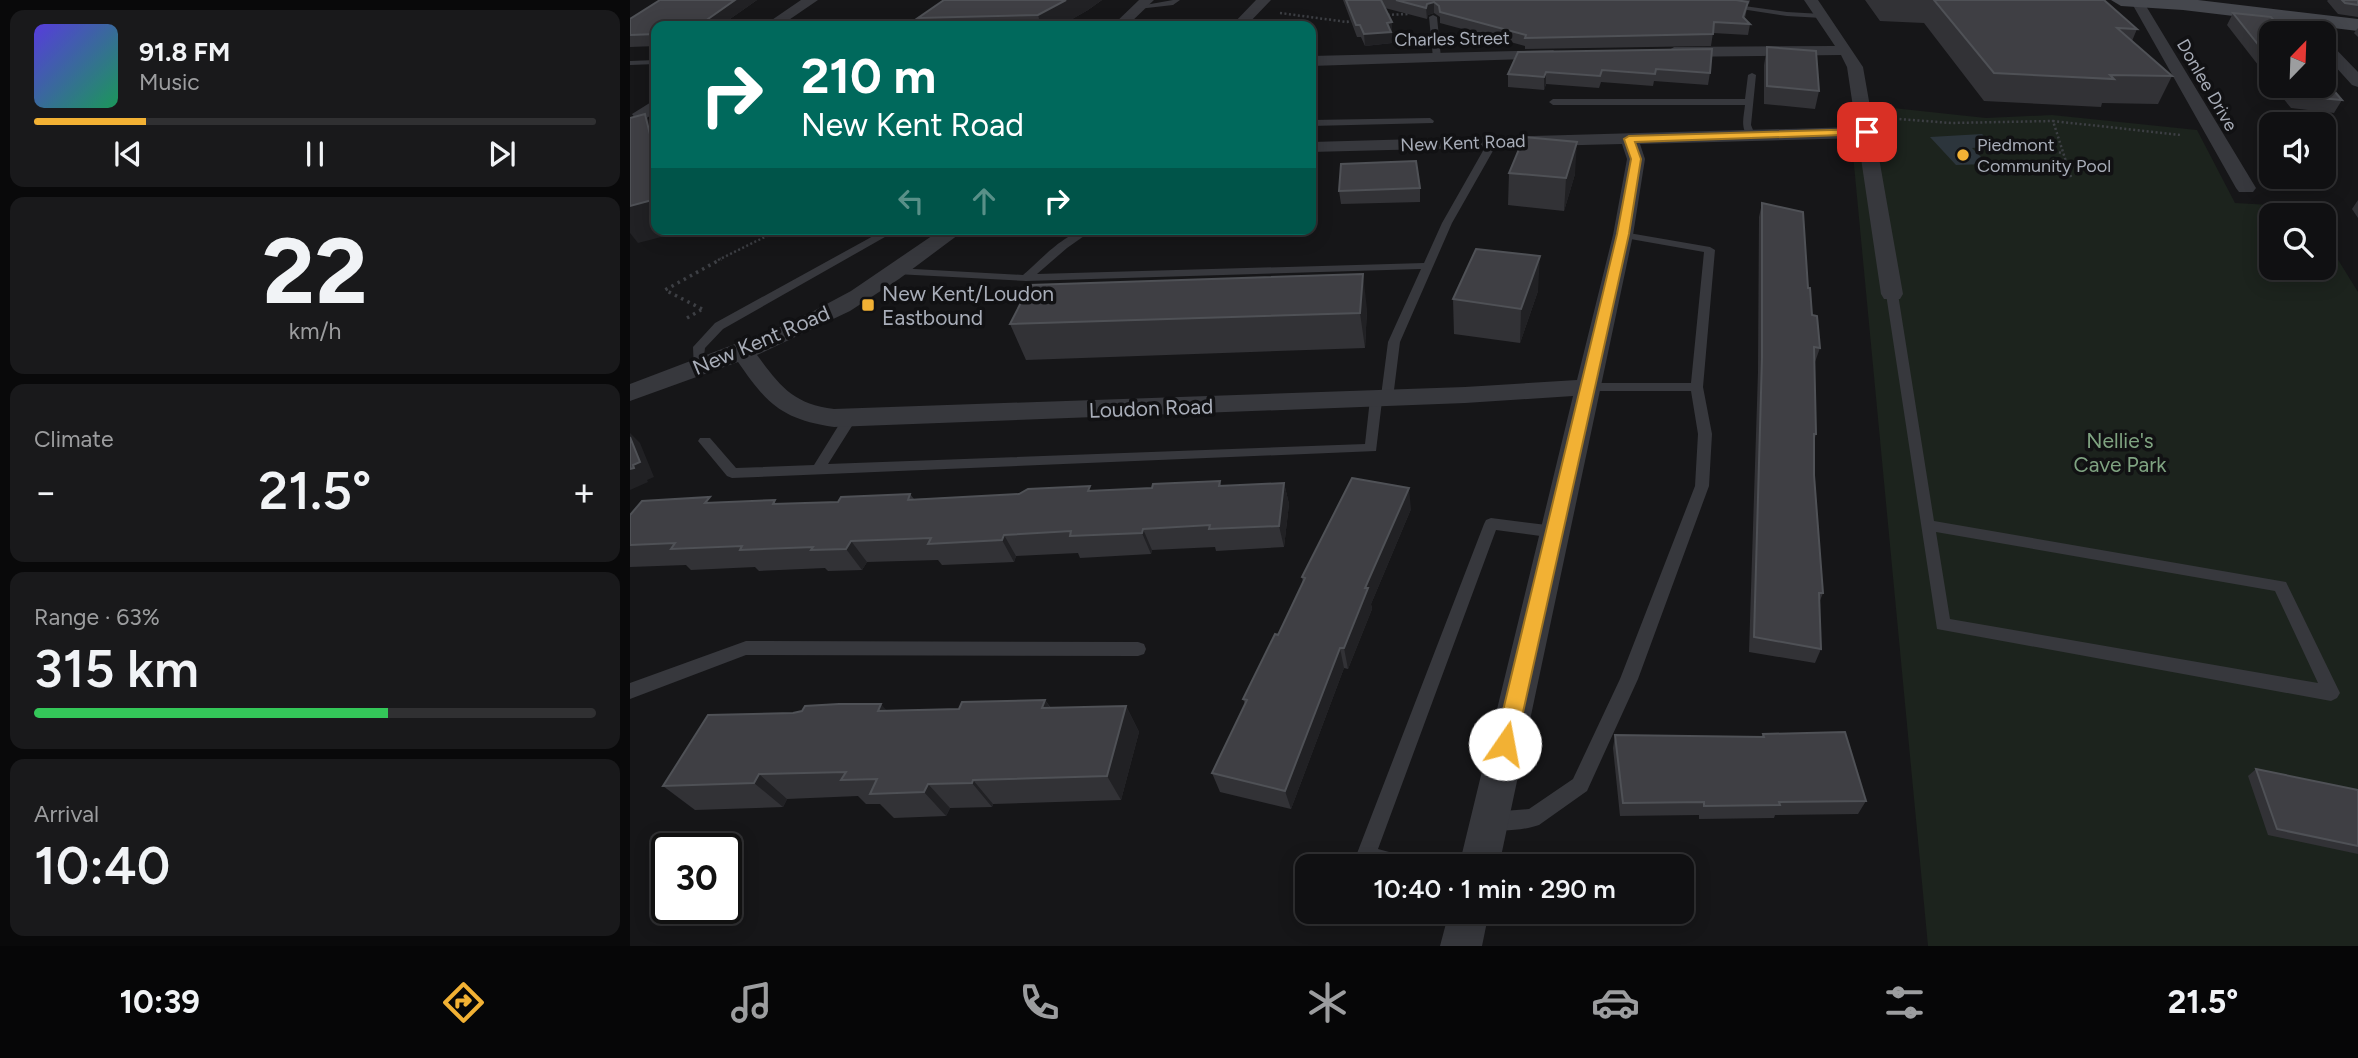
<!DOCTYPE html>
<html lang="en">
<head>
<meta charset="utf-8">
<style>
	body { margin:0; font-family:Figtree,sans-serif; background:#19191b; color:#f1f3f6; height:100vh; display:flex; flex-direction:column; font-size:26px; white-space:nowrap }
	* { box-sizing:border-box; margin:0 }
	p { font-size:23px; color:#9c9d9f }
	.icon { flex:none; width:38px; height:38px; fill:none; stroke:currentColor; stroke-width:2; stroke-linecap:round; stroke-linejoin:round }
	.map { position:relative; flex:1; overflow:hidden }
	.drawer { display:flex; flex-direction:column; gap:10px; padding:10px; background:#09090a; width:630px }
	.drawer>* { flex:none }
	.hud { position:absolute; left:21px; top:21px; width:665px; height:214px; border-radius:14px; box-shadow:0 4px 18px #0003,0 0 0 2px #303032; background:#00695c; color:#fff; overflow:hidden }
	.needle { width:46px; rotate:23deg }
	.buttons { position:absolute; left:1629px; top:21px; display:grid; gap:14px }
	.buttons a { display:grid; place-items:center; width:77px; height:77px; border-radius:14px; background:#101012; box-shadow:0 4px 18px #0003,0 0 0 2px #303032; font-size:35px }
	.speed { position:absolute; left:21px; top:833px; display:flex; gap:14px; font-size:35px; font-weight:700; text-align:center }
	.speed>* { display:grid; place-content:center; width:91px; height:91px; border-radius:50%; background:#101012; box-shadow:0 4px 18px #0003,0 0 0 2px #303032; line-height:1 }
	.speed .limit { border:4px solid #111; border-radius:10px; background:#fff; color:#111 }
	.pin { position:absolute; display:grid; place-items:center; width:60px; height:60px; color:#fff; margin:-30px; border-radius:14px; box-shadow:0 4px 10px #0006 }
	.me { position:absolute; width:77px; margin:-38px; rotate:12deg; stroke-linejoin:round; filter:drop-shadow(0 0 5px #0008) }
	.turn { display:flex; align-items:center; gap:24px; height:147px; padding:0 35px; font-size:32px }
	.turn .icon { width:91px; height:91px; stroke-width:2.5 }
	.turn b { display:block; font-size:49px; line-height:60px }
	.lanes { display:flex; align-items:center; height:66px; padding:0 35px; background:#0003; justify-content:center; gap:35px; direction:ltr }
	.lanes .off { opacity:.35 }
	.big { font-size:52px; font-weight:600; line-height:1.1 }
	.drawer .card { flex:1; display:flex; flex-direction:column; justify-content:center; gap:10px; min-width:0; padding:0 24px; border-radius:14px; background:#19191b }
	.drawer .dial { align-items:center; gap:0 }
	.dial b { font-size:91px; line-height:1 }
	.song { display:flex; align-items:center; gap:21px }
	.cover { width:84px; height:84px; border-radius:10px; background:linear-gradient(135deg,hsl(250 70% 55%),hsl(150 70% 35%)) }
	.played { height:7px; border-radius:4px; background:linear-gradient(90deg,#f2b134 20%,#303032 20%) }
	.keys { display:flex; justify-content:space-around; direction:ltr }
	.heat { display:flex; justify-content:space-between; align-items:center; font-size:38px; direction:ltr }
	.charge { height:10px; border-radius:5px; background:linear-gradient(90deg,#34c759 63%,#303032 0) }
	.trip { position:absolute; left:665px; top:854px; width:399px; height:70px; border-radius:14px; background:#101012; box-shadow:0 4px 18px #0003,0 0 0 2px #303032; font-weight:600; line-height:70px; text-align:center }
	.tabs { display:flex; height:112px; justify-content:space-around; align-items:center; background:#060607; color:#9c9d9f }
	.tabs .icon { width:49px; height:49px }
	.tabs .selected { color:#f2b134 }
	.tabs b { font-size:32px; color:#f1f3f6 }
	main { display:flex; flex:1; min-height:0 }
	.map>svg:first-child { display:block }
	.green { fill:#1c231d }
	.water { fill:#2c353c }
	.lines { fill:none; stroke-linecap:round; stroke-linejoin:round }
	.path-far1 { stroke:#3d3f44; stroke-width:2.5; stroke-dasharray:2 2.5; stroke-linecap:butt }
	.path { stroke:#3d3f44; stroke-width:3.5; stroke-dasharray:2.5 4.5; stroke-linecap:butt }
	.lane { fill:#37383d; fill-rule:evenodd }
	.street { fill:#37383d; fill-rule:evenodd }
	.secondary { fill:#45474d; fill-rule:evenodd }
	.wall { fill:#323236 }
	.shaded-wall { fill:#212124 }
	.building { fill:#3f3f44; stroke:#4f5156; stroke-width:2 }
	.route { fill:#f2b134; stroke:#9d7322; stroke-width:2 }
	.poi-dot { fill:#f2b134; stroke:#111113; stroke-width:2.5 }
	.labels { text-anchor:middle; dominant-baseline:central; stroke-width:7; stroke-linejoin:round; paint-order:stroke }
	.far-street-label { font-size:18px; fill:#a8adb8; stroke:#111113 }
	.far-poi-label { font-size:18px; fill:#a8adb8; stroke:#111113; text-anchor:start }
	.poi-label { font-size:21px; fill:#a8adb8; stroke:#111113; text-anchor:start }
	.street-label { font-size:21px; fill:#a8adb8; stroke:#111113 }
	.park-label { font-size:21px; fill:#7fa381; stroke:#111113 }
</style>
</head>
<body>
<main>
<section class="drawer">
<div class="card">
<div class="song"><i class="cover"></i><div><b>91.8 FM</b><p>Music</p></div></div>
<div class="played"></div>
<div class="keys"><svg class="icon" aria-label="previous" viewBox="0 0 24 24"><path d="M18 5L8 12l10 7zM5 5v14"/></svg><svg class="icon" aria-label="pause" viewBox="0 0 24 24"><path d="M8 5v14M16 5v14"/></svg><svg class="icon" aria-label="next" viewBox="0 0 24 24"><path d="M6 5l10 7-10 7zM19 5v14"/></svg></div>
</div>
<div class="card dial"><b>22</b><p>km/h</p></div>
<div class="card"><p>Climate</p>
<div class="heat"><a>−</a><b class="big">21.5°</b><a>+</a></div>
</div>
<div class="card"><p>Range · 63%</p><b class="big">315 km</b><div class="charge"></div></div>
<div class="card"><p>Arrival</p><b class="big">10:40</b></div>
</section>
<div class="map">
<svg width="1728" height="946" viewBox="0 0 1728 946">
	<rect width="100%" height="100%" fill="#161618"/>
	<path class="green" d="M1263 108 1356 118 1422 115 1567 130 1605 203 1675 207 1680 215H1642V268H1694V237L1728 292V946H1298L1222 144 1267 129Z"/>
	<path class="water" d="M1352 134 1364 146 1342 148 1358 164 1326 165 1300 137Z"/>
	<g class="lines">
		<path class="path-far1" d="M650 13 717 22 724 19
			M753 15 780 14
			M449 26H468
			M1256 118 1321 123 1423 121
			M1420 151 1433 153
			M1441 177 1423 121 1551 135
			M88 260 151 229"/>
		<path class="path" d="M72 309 35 290 91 259
			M57 318 71 310"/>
		<path class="lane" d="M543 0H550L543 5 508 9 504 7Z
			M1100 4 1157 12 1192 14 1196 16 1192 18 1157 16 1098 7Z
			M803 15 807 17 811 58 807 60 803 58 799 17Z
			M26 60V64L0 65V61Z
			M1122 73 1126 75 1121 125 1125 135 1121 138C1109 131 1114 116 1115 105H923L919 102 923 99H1115L1118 75Z
			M800 118 804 121 803 123 681 126V120Z
			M863 139 868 142 822 223 770 342 763 398 757 402 752 401 746 451 102 478 97 476 68 441 70 438H80L106 468 184 465 215 415 220 414 227 418 198 464 735 444 740 399 746 395 751 396 758 342 791 269 396 281 266 274 261 271 266 268 393 275C413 258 437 229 464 229L437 248 407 274 794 263 812 223 858 142Z
			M256 229H269L93 329 75 348 72 371H64L63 347 85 323Z
			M993 232 1080 247 1085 250 1073 387 1082 434 1079 486 1008 679 957 791 909 825C895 830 868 833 854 828L851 821 854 814 861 812 899 809 943 779 990 679 1065 486 1068 434 1061 391H958L952 387 958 383H1061L1074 252 989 237V233Z
			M1262 291 1268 294 1304 521 1656 582 1710 693 1707 698 1701 701 1307 629 1256 294ZM1306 532 1645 591 1688 683 1320 619Z
			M861 518 925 526 930 528 932 532 930 536 925 538 866 530 748 849 785 859 788 866H736L729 863 726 856 854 524 856 520Z
			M116 641 508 642 514 644 516 649 514 654 508 656 116 655 0 699V683Z"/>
		<path class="street" d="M171 0H188L150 26H133Z
			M509 0H524L497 26H482Z
			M626 0H641L616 26H601Z
			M1174 0H1188L1233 67 1273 294 1270 299H1254L1251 294 1228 138 1010 144 1015 159 1003 235 869 866H829L943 396 835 403 204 427C152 419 137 404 108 362L0 401V384L163 322 221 291 312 229H336L269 279 220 311 127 355C150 386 163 404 204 409L835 387 947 380 983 235 997 159 992 144 681 152V142L1226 127 1217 67 1211 55 1044 57 1036 52 1044 47 1205 46Z
			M1500 0 1513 1 1626 188 1623 192H1609L1606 188Z
			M1694 40 1699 42 1728 72V87L1722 85 1694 54Z
			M923 50 931 55 928 58 681 66V56Z
			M26 99V111L17 118H5L2 114Z
			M819 912H859L852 946H810Z"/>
		<path class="secondary" d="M1481 0H1568L1728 19V31L1553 10 1491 6Z"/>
	</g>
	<path class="wall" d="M30 0H127L90 26H26V46L0 47V19Z
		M314 0H472L458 10 430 26H291L288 18Z
		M713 0H1120L1119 4 1118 3 1115 18 1120 24 1118 35 1083 33 1081 46 895 49V46L810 23V17L804 13 798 15 797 19 755 8 762 22V43L735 46 731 37H727Z
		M1235 0H1474L1507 29 1502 41 1542 76 1528 104 1472 103 1471 107 1354 101 1294 23 1250 21Z
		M1698 0H1728V17L1708 14 1697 1Z
		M1603 13 1642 33V83L1597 25Z
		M1728 28V37L1724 33Z
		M1137 47 1189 91 1185 109 1134 104V65Z
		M888 52 1080 73 1078 85 1024 81 1023 86 971 82 969 88 916 84 914 90 878 87V74Z
		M1643 86H1694L1712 100 1704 113 1661 108Z
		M879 173 945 174 934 211 878 205Z
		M790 188V202L711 204 709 191Z
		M1728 200V218L1722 209Z
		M1132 203 1178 288 1182 315 1190 348 1185 362H1184L1186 434 1184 442V475L1193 593 1189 603 1191 649 1185 663 1119 652 1128 372 1129 217Z
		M908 291 890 343 824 334 823 299Z
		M737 309 735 348 396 360 380 324Z
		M590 481 591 486 654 483 659 504 654 547 586 551 585 547 522 550 521 554 450 558 448 553 386 556 384 562 312 565 308 560 237 562 232 570 198 571 195 568 129 571 125 567 61 570 56 565 0 567V515L84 502 148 504 208 502 280 494 284 499 522 488Z
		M781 509 741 604 742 609 718 669 714 668 661 809 590 792 582 773 615 704 613 699 648 635 673 583 672 577Z
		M415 700 421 708 496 706 509 732 491 800 363 804 362 807 320 808 316 816 264 818 250 804H236L228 796 157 799 153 807 65 810 33 786 257 710 329 709Z
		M1133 734 1236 801 1228 814 1145 815 1144 818 1069 819V815L990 816 983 748 985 735 1131 737Z
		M1626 769 1728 790V854L1638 835 1618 776Z"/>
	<path class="shaded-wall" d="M105 0H127L90 26H68Z
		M436 0H472L458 10 430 26H411L408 15Z
		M804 2V13L798 15 797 19 796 8 797 4Z
		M762 22V43L735 46 734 34 757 23Z
		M916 72V84L914 90V77Z
		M15 114 26 131V159Z
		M947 142 945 174 934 211 936 178Z
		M26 199V229L58 230 8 243 0 233V206Z
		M910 256 908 291 890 343 891 309Z
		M733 274 737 309 735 348 730 313Z
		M0 433 10 443 24 477 17 480 18 482 0 490Z
		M654 483 659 504 654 547 649 526Z
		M779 488 781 509 741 604 742 609 718 669 714 648 735 588Z
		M513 529 522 550 521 554 512 533Z
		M374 535 386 556 384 562 372 540Z
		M221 541 237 562 232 570 216 549Z
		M710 648 714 668 661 809 655 791Z
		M415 700 432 726 412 708Z
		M251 704 273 729 248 711Z
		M496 706 509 732 491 800 477 776Z
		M129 774 157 799 153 807 124 783Z
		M343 780 363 804 362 807 342 783Z
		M298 784 320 808 316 816 294 792Z"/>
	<path class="building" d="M30 0H105L68 26H26V34L0 35V19Z
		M314 0H436L408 15 288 18Z
		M716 0H751L762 22 757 23 761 32 734 34 730 25H726Z
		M766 0H1106L1118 2 1113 17 1120 24 1084 22 1083 34 895 38 896 35 810 12 809 6 804 2 797 4 796 8Z
		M1304 0H1474L1507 29 1487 28 1542 76 1480 75 1484 79 1364 73Z
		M1712 0H1728V5L1715 3Z
		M1603 13 1641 17 1655 33H1642V62Z
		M1137 47 1186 51 1189 91 1137 86Z
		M1082 49 1080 73 1026 69 1025 74 972 70 970 76 916 72 914 77 878 74 888 52Z
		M1694 79 1712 100 1668 96 1660 86H1694Z
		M15 114 26 159V199L0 206V118Z
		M894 137 947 142 936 178 879 173Z
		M786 161 790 188 709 191 711 164Z
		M1132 203 1173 212 1178 288H1180L1182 315 1187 316 1190 348 1184 347 1186 434H1184V475L1193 593H1189L1191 649 1124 637 1132 358Z
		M846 249 910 256 891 309 823 299Z
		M733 274 730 313 380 324 400 285Z
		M0 437 10 462 3 465 4 468 0 469Z
		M722 478 779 488 735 588H738L714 648H710L655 791 582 773 617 700 613 699 645 634 648 635 675 578 672 577Z
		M590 481 589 486 654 483 649 526 579 529 580 525 513 529 512 533 440 536 441 531 374 535 372 540 298 544 301 538 221 541 216 549 181 550 183 547 110 550 112 546 41 549 45 543 0 545V515L12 501 80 497 75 503 145 500 143 504 208 502 211 497 280 494 278 500 389 494 398 489 460 486 458 491 522 488 523 484Z
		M415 700 412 708 496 706 477 776 343 780 342 783 298 784 294 792 240 794 247 779 211 780 216 772 129 774 124 783 33 786 78 715 163 713 172 711 175 706 209 704H251L248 711 329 709 332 702Z
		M1215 732 1236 801 1149 802 1150 805 1074 806V802L993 803 985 735 1134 737 1133 734Z
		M1626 769 1728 790V846L1647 829Z"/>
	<path class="route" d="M1237 129 1240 130V134L1005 142 1011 159 999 234 886 744 883 751 875 754 868 751 865 744 987 234 1001 159 994 139 999 136Z"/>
	<g class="poi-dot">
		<circle cx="1333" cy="155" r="7"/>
		<rect x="231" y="298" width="14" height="14" rx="3.5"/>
	</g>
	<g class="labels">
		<g class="far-street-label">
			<text transform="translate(822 39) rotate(-1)">Charles Street</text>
			<text transform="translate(1577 85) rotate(60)">Donlee Drive</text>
			<text transform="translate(833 143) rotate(-2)">New Kent Road</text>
		</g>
		<g class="far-poi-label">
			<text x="1347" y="145">Piedmont<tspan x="1347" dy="21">Community Pool</tspan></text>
		</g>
		<g class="poi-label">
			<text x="252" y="293">New Kent/Loudon<tspan x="252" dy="24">Eastbound</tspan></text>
		</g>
		<g class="street-label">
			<text transform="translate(131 340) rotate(-23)">New Kent Road</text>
			<text transform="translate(521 408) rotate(-2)">Loudon Road</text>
		</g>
		<g class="park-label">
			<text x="1490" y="440">Nellie's<tspan x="1490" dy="24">Cave Park</tspan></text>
		</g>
	</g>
</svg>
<div class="buttons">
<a><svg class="needle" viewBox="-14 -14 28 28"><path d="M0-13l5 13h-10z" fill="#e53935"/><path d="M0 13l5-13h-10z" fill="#9c9d9f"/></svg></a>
<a><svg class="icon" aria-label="sound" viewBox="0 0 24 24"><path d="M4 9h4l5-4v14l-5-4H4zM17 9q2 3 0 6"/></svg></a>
<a><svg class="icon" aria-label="search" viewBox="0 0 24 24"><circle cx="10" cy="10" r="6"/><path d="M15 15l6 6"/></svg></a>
</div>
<div class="speed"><div class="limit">30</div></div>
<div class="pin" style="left:1237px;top:132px;background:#d93025"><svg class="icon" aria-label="arrive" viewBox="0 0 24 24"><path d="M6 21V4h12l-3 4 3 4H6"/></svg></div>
<svg class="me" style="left:875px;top:744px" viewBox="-20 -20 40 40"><circle r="19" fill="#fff"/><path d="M0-13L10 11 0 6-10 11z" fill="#f2b134"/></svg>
<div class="trip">10:40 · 1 min · 290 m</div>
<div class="hud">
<div class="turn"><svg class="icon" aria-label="right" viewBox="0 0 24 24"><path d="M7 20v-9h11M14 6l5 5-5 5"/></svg><div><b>210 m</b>New Kent Road</div></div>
<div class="lanes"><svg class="icon off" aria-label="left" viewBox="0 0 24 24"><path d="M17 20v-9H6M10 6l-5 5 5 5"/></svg><svg class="icon off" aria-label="ahead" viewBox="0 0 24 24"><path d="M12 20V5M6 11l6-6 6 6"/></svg><svg class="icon" aria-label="right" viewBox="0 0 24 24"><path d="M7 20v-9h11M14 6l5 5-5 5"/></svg></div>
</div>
</div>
</main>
<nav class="tabs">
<b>10:39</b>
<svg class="icon selected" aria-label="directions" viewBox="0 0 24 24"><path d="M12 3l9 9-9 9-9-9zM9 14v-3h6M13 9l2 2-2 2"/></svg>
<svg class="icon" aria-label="music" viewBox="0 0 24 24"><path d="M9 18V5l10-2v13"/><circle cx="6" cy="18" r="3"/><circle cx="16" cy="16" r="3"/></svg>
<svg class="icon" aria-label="phone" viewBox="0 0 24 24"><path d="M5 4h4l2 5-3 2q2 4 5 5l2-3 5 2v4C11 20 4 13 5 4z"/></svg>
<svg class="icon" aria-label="climate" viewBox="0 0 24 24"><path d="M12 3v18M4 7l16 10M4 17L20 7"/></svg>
<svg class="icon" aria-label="car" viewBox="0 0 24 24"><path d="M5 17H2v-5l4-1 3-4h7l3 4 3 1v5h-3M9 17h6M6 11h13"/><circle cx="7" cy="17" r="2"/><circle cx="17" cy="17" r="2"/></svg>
<svg class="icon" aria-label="filters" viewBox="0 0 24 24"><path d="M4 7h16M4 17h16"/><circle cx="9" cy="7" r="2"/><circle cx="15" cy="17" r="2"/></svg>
<b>21.5°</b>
</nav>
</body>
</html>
